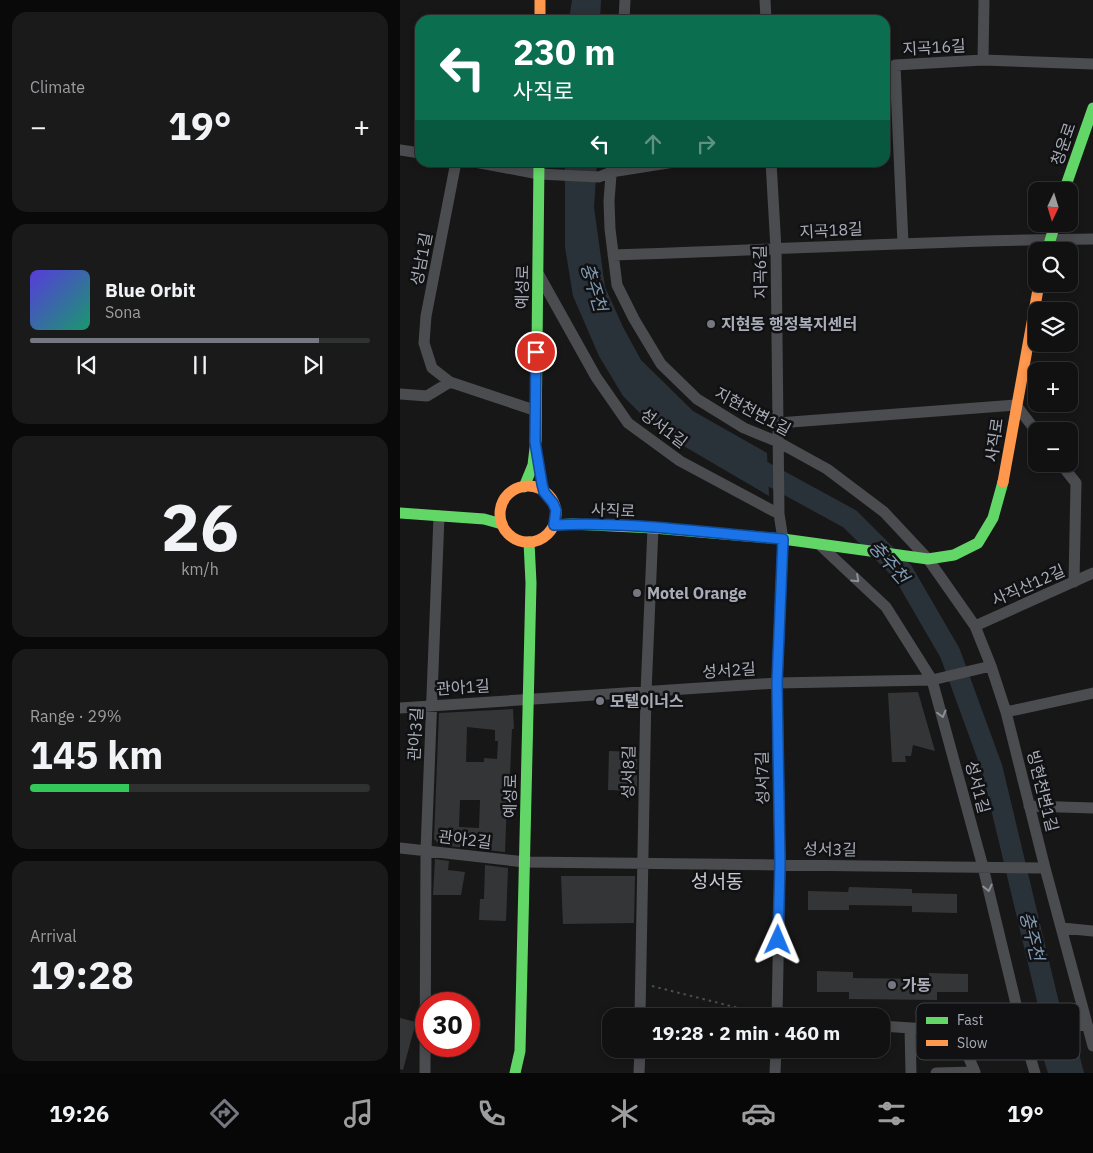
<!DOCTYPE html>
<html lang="en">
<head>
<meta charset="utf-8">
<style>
	body { margin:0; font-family:"IBM Plex Sans","Noto Sans KR",sans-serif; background:#1a1a1a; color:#f1f3f6; height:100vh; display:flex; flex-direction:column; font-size:19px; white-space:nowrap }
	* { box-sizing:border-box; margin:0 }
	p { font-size:16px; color:#9c9d9f }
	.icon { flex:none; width:28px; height:28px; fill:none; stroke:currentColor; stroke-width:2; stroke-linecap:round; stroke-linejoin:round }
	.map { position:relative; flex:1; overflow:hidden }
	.side { display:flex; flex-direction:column; gap:12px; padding:12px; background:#090909; width:400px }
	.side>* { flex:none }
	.top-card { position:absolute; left:15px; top:15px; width:475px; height:152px; border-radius:15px; box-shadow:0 2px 8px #0003,0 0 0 1px #303131; background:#0b6e4f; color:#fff; overflow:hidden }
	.needle { width:32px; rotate:184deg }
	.tools { position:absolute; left:628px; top:182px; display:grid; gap:10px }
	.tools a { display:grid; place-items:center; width:50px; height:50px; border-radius:10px; background:#111; box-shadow:0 2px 8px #0003,0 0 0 1px #303131; font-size:25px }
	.speed { position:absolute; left:15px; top:992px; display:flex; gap:10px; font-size:25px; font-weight:700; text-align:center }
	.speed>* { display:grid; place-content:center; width:65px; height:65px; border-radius:50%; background:#111; box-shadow:0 2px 8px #0003,0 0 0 1px #303131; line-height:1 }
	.speed .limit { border:8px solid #d22; background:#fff; color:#111 }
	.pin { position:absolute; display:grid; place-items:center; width:42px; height:42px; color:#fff; margin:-21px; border:2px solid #fff; border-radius:50%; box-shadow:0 1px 5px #0007 }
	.me { position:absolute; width:55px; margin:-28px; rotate:1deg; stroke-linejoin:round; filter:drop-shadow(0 0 4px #0008) }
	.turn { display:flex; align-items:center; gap:18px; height:105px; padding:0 15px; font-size:22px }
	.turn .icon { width:65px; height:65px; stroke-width:2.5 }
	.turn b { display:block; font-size:35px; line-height:42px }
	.lanes { display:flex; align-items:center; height:48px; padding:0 15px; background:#0003; justify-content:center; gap:25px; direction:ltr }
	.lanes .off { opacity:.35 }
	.big { font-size:38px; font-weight:700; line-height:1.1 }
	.side .tile { flex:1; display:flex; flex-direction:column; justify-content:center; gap:8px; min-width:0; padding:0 18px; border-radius:15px; background:#1a1a1a }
	.side .dial { align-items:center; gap:0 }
	.dial b { font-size:65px; line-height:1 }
	.song { display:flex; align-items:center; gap:15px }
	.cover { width:60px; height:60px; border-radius:8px; background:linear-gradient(135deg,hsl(250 70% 55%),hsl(160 70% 35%)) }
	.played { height:5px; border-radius:2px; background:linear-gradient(90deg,#757880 85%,#303131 85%) }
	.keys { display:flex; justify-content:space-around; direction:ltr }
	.heat { display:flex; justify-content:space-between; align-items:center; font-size:28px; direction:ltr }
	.charge { height:8px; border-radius:4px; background:linear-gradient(90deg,#34c759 29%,#303131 0) }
	.trip { position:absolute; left:202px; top:1008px; width:288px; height:50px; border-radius:15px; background:#111; box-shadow:0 2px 8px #0003,0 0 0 1px #303131; font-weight:700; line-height:50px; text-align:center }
	.dock { display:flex; height:80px; justify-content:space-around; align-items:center; background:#070707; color:#9c9d9f }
	.dock .icon { width:35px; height:35px }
	.dock .selected { color:#757880 }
	.dock b { font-size:22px; color:#f1f3f6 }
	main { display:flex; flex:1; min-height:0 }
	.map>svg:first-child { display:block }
	.water { fill:#2a3239 }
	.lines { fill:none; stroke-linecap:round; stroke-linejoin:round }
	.river { stroke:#2a3239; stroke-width:21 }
	.building { fill:#343537; fill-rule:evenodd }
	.path { stroke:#4d4e52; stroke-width:2; stroke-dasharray:2.5 4; stroke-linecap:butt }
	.street { stroke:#4b4c50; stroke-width:11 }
	.fast { stroke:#63d668; stroke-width:11 }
	.slow { stroke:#ff974d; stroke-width:11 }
	.oneway { stroke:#8c9099 }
	.route-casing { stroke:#114b97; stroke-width:12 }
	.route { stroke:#1a73e8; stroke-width:9 }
	.poi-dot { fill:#757880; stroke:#111113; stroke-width:2 }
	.labels { text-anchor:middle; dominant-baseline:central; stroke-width:5; stroke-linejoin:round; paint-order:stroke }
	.street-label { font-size:16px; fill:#a8adb8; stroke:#111113 }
	.poi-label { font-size:16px; font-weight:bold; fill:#a8adb8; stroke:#111113; text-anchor:start }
	.water-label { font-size:18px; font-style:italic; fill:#7f9bb3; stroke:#111113 }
	.quarter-label { font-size:19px; fill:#c9ccd4; stroke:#111113 }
	.key { fill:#111113; stroke:#3e4045; stroke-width:1 }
	.key-label { font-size:14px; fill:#a8adb8 }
</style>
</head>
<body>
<main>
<section class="side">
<div class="tile"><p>Climate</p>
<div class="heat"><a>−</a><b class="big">19°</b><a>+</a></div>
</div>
<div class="tile">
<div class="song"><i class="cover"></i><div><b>Blue Orbit</b><p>Sona</p></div></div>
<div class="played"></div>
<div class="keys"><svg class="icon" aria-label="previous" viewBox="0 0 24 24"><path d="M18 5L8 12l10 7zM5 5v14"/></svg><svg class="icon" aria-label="pause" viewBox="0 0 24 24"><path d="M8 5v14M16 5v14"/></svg><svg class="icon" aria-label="next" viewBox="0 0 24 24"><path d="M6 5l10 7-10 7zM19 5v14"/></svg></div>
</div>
<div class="tile dial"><b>26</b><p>km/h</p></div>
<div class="tile"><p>Range · 29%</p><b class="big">145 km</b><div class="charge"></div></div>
<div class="tile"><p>Arrival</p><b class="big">19:28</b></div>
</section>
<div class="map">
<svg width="693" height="1073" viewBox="0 0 693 1073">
	<rect width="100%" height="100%" fill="#171717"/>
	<path class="water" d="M172 0H201L200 20H169Z
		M165 163H197L194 207 205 287 223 327 241 360 293 411 367 453 369 496 258 431 223 396 199 356 173 296 165 247Z
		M674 1033 684 1073H648L638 1041Z"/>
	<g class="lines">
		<path class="river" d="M342 460 450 519 503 572 550 653 592 768 665 1073"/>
	</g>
	<path class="building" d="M518 692 535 751 513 745 511 756H505L506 762H492L488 693Z
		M113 709 114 729H112L110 775H108L105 852 40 845 34 839 39 713ZM67 727 95 730V741H98L97 759 84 758V762H66ZM60 800H80L79 828 59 827Z
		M209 751 237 752V791L208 790Z
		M35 859 49 861 48 870 65 872 61 895H33Z
		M85 865 108 868 106 921 79 920 80 899H84Z
		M161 876H235L234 923 163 924Z
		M449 887 512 889V893L557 894V913L512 912V906L449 905V910H408V891L448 892Z
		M417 971 453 972V978L529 979V973L568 974V992H537V1000L449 999V992H417Z
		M0 1018 16 1022 3 1070 0 1069Z"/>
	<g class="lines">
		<path class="path" d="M252 986 366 1015"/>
		<path class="street" d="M365 0 366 20
			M224 20 225 0
			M583 60 584 0
			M0 150 20 153
			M56 162 26 316 24 343 32 368 50 382 134 410
			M75 162 139 174 199 177 211 172 274 162
			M212 162 209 201 210 229 217 285 234 319 261 364 297 399 344 428 378 442 427 469 484 512 528 559 575 626 591 666 606 712 645 868 693 1046
			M371 162 376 249 379 514 383 539 377 683 380 864 377 1016
			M503 243 495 65 583 60 693 64
			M213 255C373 250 533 240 693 239
			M139 275 196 377 228 423 280 461 379 514
			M0 394 27 396 50 382
			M378 423 616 405 636 431
			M661 464 676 483 674 582
			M421 546 486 607 532 680 583 867 623 1033 635 1073
			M575 626 693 573
			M0 708 377 683 532 680 591 666
			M606 712 693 693
			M629 806 693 808
			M0 848 125 862 645 868
			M662 928 693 931
			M240 1016 246 692 253 528
			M481 1026 557 1031 623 1033 687 1024
			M510 1028 511 1073
			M25 1073 26 850 39 516
			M239 1073 240 1049
			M375 1073 376 1049
			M536 1073 575 1072 557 1031"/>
		<path class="fast" d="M664 191 693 108
			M647 251 655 224
			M124 487 133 465 136 440 139 162
			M0 513 84 519 102 524
			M154 525 172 524 253 528 383 539 528 559 554 555 578 543 593 518 603 482
			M115 1073 120 1051 131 583 129 542"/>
		<path class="slow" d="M140 0V20
			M603 482 639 284
			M100 514a28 28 0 1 1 56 0a28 28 0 1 1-56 0Z"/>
	</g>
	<defs><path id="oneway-chevron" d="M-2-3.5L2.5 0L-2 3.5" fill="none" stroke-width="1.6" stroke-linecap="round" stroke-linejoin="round" transform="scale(1.25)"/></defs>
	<g class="oneway">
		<use href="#oneway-chevron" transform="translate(456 579) rotate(43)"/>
		<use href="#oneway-chevron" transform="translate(542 714) rotate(75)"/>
		<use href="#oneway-chevron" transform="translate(588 888) rotate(77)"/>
	</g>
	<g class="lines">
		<defs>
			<path id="route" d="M136 352 135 442 142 484 144 492 153 503 156 510 154 525C230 521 307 533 383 539L377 683 380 864 378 940"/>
		</defs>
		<use href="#route" class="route-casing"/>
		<use href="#route" class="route"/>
	</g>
	<g class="poi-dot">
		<circle cx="311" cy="324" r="5"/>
		<circle cx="237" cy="593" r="5"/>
		<circle cx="200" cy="701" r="5"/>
		<circle cx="492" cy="985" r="5"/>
	</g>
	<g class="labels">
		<g class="street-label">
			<text transform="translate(534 47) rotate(-3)">지곡16길</text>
			<text transform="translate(663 144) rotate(-71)">청운로</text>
			<text transform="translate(431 230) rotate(-3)">지곡18길</text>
			<text transform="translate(21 259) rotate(-79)">성남1길</text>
			<text transform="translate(360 272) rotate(-91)">지곡6길</text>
			<text transform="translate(122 287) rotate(-89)">예성로</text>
			<text transform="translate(353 411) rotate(28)">지현천변1길</text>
			<text transform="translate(264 428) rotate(37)">성서1길</text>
			<text transform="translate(594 440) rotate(-82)">사직로</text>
			<text transform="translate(213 510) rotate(2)">사직로</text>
			<text transform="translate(628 585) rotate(-24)">사직산12길</text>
			<text transform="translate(329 670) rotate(-4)">성서2길</text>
			<text transform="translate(63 687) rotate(-4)">관아1길</text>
			<text transform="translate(15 734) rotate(-87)">관아3길</text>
			<text transform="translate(228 772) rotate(-89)">성서8길</text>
			<text transform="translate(362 778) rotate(-91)">성서7길</text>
			<text transform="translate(578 787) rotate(75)">성서1길</text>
			<text transform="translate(643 791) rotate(76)">빙현천변1길</text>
			<text transform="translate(110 796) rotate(-89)">예성로</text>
			<text transform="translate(65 839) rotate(7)">관아2길</text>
			<text transform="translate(430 849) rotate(1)">성서3길</text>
		</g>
		<g class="poi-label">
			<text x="321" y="324">지현동 행정복지센터</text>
			<text x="247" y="593">Motel Orange</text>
			<text x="210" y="701">모텔이너스</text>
			<text x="502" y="985">가동</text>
		</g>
		<g class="water-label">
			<text transform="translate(194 287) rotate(73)">충주천</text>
			<text transform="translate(489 562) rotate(49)">충주천</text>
			<text transform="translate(632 936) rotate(76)">충주천</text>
		</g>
		<g class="quarter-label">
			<text x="317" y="881">성서동</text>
		</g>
	</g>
	<rect x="516" y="1003" width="164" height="57" rx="8" class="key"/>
	<rect x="526" y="1017" width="22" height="7" fill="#63d668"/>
	<rect x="526" y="1040" width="22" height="6" fill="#ff974d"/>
	<g class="key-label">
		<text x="557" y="1025">Fast</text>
		<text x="557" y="1048">Slow</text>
	</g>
</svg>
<div class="tools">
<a><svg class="needle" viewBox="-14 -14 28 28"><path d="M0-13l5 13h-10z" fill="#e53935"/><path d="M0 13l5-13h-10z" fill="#9c9d9f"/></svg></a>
<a><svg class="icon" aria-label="search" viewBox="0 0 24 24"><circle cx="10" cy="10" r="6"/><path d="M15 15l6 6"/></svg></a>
<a><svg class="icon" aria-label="layers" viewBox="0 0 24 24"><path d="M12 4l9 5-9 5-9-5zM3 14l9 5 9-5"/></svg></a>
<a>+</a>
<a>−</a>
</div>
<div class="speed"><div class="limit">30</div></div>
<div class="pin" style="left:136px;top:352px;background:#d93025"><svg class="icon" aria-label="arrive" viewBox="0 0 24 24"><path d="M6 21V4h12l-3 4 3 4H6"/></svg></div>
<svg class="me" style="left:378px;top:940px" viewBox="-20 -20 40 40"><path d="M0-17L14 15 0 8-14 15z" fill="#1a73e8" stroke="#fff" stroke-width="4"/></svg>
<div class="trip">19:28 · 2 min · 460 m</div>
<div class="top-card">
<div class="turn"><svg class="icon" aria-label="left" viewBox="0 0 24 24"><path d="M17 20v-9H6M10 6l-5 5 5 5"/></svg><div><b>230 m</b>사직로</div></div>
<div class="lanes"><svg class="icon" aria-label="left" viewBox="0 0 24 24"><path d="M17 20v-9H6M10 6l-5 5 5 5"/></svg><svg class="icon off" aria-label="ahead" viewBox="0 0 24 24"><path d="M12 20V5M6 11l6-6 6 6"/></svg><svg class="icon off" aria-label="right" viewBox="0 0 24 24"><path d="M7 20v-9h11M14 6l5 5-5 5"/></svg></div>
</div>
</div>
</main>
<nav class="dock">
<b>19:26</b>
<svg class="icon selected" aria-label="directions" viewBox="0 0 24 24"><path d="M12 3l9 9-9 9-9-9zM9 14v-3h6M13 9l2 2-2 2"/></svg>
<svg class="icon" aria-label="music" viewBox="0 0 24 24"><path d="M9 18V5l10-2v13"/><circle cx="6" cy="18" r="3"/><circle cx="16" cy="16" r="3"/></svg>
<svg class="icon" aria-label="phone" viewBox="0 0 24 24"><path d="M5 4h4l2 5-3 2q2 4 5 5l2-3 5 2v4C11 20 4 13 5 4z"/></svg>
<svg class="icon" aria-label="climate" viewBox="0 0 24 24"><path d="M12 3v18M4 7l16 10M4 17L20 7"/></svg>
<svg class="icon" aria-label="car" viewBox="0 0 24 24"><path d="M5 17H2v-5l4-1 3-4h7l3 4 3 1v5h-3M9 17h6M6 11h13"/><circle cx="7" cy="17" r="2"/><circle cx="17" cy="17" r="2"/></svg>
<svg class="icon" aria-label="filters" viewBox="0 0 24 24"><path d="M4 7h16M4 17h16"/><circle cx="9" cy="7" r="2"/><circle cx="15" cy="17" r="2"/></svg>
<b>19°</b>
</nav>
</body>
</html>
